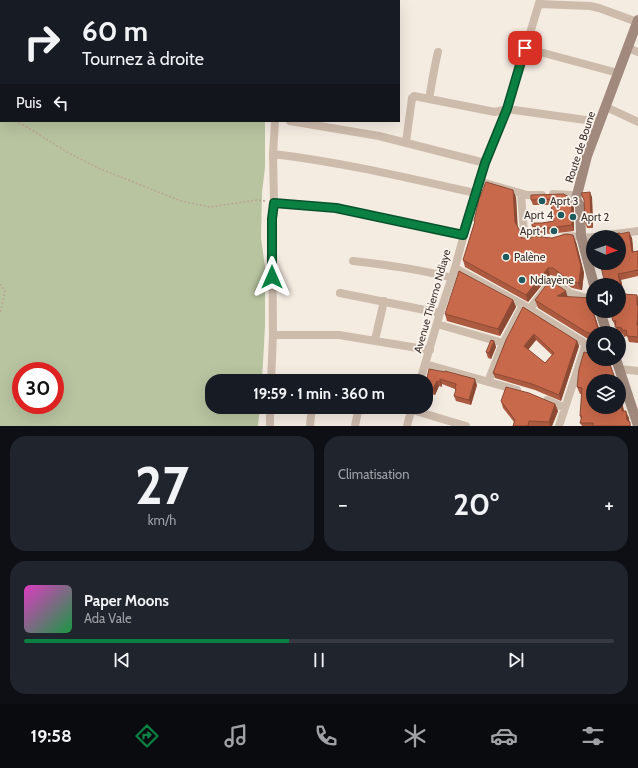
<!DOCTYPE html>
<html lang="fr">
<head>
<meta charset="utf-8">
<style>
	body { margin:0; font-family:Cabin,sans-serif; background:#20242c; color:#f1f3f6; height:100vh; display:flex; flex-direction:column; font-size:15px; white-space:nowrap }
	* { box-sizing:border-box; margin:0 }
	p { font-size:13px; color:#9ea1a6 }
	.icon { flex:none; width:22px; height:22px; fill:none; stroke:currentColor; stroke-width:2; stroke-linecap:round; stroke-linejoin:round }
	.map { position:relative; height:426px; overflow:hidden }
	.sheet { display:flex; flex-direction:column; gap:10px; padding:10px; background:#0d0f14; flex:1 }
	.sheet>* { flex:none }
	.guide { position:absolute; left:0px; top:0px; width:400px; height:122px; box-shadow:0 4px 16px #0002; background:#171b24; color:#f1f3f6; overflow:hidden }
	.needle { width:26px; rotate:92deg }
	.tools { position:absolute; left:586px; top:230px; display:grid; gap:8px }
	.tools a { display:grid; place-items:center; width:40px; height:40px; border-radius:50%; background:#171b24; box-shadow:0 4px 16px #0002; font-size:20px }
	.speed { position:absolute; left:12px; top:362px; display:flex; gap:8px; font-size:20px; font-weight:700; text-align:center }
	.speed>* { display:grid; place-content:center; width:52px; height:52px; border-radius:50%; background:#171b24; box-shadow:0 4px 16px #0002; line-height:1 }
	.speed .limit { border:6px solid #d22; background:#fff; color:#111 }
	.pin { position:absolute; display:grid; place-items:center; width:34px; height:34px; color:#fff; margin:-17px; border-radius:8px; box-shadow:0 2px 6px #0006 }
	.me { position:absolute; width:44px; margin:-22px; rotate:0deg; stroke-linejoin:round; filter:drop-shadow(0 0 3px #0008) }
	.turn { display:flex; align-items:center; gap:14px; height:84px; padding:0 16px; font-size:18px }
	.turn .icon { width:52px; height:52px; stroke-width:2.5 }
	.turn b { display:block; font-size:28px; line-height:34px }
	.then { display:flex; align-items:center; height:38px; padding:0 16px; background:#0003; gap:8px; font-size:15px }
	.big { font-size:30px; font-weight:700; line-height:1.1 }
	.sheet .tile { flex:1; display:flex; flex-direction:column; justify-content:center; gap:6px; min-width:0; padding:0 14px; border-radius:16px; background:#20242c }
	.sheet .dial { align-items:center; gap:0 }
	.dial b { font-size:52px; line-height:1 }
	.song { display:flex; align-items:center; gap:12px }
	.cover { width:48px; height:48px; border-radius:6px; background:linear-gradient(135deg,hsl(310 70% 55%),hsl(140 70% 35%)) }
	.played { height:4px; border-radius:2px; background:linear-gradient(90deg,#0b8043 45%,#363941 45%) }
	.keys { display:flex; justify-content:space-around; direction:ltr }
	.heat { display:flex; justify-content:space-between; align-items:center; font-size:22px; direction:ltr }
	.sheet .tiles { flex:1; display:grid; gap:10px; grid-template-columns:1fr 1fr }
	.tile:last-child { grid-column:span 2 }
	.trip { position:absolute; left:205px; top:374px; width:228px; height:40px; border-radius:16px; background:#171b24; box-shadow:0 4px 16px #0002; font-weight:700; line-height:40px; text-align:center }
	.tabs { display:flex; height:64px; justify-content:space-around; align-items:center; background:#090b0e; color:#9ea1a6 }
	.tabs .icon { width:28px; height:28px }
	.tabs .current { color:#0b8043 }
	.tabs b { font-size:18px; color:#f1f3f6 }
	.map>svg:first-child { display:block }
	.green { fill:#b8c4a0; fill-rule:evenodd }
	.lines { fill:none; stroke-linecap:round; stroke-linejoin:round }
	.path { stroke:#b9a596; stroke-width:1.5; stroke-dasharray:2 2; stroke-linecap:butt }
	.street { stroke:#cdbbac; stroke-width:8 }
	.secondary { stroke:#a18a7d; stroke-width:10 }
	.wall { fill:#ac5a40; fill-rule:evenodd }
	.shaded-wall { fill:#8c4a34 }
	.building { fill:#c8694b; stroke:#8c4a34; fill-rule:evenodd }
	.route-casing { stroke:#07532c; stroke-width:10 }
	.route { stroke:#0b8043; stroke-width:7 }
	.poi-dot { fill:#1f5a5e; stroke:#fbf5ee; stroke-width:1.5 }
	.labels { text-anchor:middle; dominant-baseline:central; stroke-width:3.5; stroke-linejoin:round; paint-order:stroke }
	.street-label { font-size:11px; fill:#3b302b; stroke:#fbf5ee }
	.poi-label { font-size:11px; fill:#3b302b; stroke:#fbf5ee; text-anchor:start }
</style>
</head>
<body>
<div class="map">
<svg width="638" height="426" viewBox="0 0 638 426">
	<rect width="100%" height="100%" fill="#f4ebe1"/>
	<path class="green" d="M0 0H268L1 1V121H265V168L262 192 261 238 265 267V326L262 381H212V407H260L258 426H0ZM21 371H55V405H21Z"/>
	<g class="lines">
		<path class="path" d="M0 32 1 33
			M0 93 1 94
			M0 114H1
			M15 121 27 127 67 152 98 168 181 201 210 207 257 200 266 201
			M0 284 5 291 0 314"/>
		<path class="street" d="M275 0V1
			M539 4 590 6 599 8 637 22
			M525 48 618 73
			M628 48 638 52
			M429 99C432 83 434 68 438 52
			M606 107 638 122
			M290 121 379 136 485 163
			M406 142 412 98 414 96 495 112 507 109 600 122
			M273 154C341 162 408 178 475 193
			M478 181 527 195H542
			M521 194 524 232 529 236 542 239
			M553 194 571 195 576 199
			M274 203 336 208 463 235
			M564 237C574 234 583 239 593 237
			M594 237 638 231
			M353 261C387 265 419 269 452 278
			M455 268 523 305 586 344 593 346
			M340 293 440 313
			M530 309 552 280 570 293 593 300
			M437 324 503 343
			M273 335H339L430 350
			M375 340 384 301
			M425 364 517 390
			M620 369 638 371
			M271 381 273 335 272 219 274 203 273 154 275 121
			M420 381 440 313 455 268 475 193 485 163 507 109 540 0
			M488 382 503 343 523 305
			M547 400 565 408
			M412 410 466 426
			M270 426V407
			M310 426 312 407
			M355 426 359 407
			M407 426 412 407
			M559 426 586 344"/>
		<path class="secondary" d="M594 285 581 236 580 206 576 199 587 156 638 20
			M600 311 607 333
			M616 359 638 426"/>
	</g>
	<path class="wall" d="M581 193 592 197 593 228H587L585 222V201Z
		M565 195 571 202 574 208V231L550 234 534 232 532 226 542 223 554 221 551 205H533L531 200Z
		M516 197 517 227 523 238 576 242 584 273 582 290H581L572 288 555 276 550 275 528 302 465 267 463 260 475 222 474 221Z
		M620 234 632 238 633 252 638 251V276L621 280 624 294 638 298V343L629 342 627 336 624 337 623 334 618 333 613 321 619 311 607 285H606L604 279Z
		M568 297 594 311V313L599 328 593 333V341L588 339 538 308 535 300Z
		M513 300 516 307 500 336 447 321 445 314Z
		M523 307 577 341 579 346 561 401 535 390 495 378 493 373ZM536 340 552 355 545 363 528 350Z
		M494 341 496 347 491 359 488 358 486 352Z
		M609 361 621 396 624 411 629 418V421L631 426H582L580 423 581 420 580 416 582 394H580L577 387Z
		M429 369 477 385 471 405 456 401 454 396 456 391 455 389 442 384V387L439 386 435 395 426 393V381L427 378Z
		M501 401 555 404 558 411 552 426H513L514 422 503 408Z"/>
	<path class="shaded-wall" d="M513 190 516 197 518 230 515 222Z
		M590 192 592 197 593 228 591 222Z
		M571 202 574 208V231L572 225Z
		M629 232 632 238 634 258 632 252Z
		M573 235 576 242 584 273 582 290H581L578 283Z
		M548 268 550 275 528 302 526 295Z
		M618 274 621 280 625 299 623 294Z
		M566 291 568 298 557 296Z
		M637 295 638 298V309L637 305Z
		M591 298 593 303V311H594V313L600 333 591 306Z
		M513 300 516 307 500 336 498 329Z
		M638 309V329L637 325Z
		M534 334 536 340 526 352 524 346Z
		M494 341 496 347 491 359 489 353Z
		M577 341 579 346 561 401 559 395Z
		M440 379 442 384V387L440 382Z
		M475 379 477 385 471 405 469 400Z
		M437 381 439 386 435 395 433 389Z
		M619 389 621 396 625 418 622 411Z
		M555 404 558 411 552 426H550L549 422Z
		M626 411 629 418 630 426 627 420Z"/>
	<path class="building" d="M486 182 513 190 515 222 521 233V238H532V236L552 238 566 234 573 235 581 266 579 282 578 283 570 281 553 268H548L526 295 463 260 475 221H474L479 199Z
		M590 192 591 222H585L584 200 581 193Z
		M564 194 565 195 568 196 571 202 572 225 548 228 532 226V223H542L554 221 550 199 531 200V195Z
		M629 232 632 252 638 251V270L618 274 623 294 637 295V305H638V310L637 325H638V337L627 336 626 330 622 331V328L615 327 616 321H613L610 311H619V285H608L606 278 604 279 600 263H619V237H603V235L620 233V234Z
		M459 271 513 300 498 329 445 314Z
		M550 280 566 291 557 296 591 298V306L598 328 601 331 602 333H593V334L586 332 535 300Z
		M523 307 577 341 559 395 532 384 493 373 506 340ZM534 334 554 353 545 363 524 346Z
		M491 340 494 341 489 353 486 352Z
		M584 352 593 354V359H608L616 381H593V407H619V391L622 411H626L627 420 630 422V426H593V423H580L582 416H580L582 388 577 387 579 369Z
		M429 369 445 372V371L475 379 469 400 454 396 456 389H455L456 384 440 379V382L437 381 433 389 426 387V381H424L425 377 427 378Z
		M506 387 529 393 555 404 549 422 529 421 528 426H513L515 420 501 401Z"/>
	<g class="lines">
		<defs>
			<path id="route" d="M272 277V219L274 203 336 208 463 235 485 163 507 109 525 48"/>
		</defs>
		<use href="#route" class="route-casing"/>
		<use href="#route" class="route"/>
	</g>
	<g class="poi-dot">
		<circle cx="542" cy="201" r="4"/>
		<circle cx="561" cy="215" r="4"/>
		<circle cx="573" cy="217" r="4"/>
		<circle cx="554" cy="231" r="4"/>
		<circle cx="506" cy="257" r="4"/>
		<circle cx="522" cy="280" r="4"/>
	</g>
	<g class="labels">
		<g class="street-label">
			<text transform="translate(580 147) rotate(-72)">Route de Boune</text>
			<text transform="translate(432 301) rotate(-74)">Avenue Thierno Ndiaye</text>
		</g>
		<g class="poi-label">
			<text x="550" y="201">Aprt 3</text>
			<text x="553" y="215" text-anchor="end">Aprt 4</text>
			<text x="581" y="217">Aprt 2</text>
			<text x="546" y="231" text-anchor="end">Aprt 1</text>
			<text x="514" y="257">Palène</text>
			<text x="530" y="280">Ndiayène</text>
		</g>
	</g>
</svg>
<div class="tools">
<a><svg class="needle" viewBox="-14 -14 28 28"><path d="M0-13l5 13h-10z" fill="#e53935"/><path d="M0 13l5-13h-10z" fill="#9ea1a6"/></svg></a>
<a><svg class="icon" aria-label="sound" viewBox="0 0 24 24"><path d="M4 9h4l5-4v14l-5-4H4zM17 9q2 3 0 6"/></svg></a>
<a><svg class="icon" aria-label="search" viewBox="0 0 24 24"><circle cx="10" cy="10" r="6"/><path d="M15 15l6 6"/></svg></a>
<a><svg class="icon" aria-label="layers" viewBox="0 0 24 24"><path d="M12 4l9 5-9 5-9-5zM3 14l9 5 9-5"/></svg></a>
</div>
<div class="speed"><div class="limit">30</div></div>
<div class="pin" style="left:525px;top:48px;background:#d93025"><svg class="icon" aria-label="arrive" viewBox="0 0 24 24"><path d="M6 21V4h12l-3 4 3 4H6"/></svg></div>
<svg class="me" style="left:272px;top:277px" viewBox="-20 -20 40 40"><path d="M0-17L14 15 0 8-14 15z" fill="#0b8043" stroke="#fff" stroke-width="4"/></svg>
<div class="trip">19:59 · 1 min · 360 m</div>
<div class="guide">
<div class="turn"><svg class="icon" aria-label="right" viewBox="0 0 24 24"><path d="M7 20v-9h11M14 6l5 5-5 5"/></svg><div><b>60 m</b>Tournez à droite</div></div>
<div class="then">Puis<svg class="icon" aria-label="left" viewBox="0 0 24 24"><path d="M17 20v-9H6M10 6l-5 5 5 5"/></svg></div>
</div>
</div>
<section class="sheet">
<div class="tiles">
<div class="tile dial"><b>27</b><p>km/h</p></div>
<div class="tile"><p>Climatisation</p>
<div class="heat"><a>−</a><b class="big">20°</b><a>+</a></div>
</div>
<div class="tile">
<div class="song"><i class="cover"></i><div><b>Paper Moons</b><p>Ada Vale</p></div></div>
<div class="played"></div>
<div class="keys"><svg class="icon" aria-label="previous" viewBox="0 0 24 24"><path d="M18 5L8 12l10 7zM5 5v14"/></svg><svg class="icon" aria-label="pause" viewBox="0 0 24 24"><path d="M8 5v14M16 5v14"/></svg><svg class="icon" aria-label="next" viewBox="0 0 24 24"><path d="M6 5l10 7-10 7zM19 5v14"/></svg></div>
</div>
</div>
</section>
<nav class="tabs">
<b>19:58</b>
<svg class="icon current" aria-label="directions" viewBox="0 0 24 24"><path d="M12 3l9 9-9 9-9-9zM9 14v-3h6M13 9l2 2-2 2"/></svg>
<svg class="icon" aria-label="music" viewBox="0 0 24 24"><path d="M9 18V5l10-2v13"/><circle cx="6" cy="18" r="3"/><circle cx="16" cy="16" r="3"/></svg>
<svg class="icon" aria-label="phone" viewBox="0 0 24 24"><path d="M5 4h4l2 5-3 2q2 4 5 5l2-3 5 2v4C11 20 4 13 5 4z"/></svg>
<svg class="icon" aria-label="climate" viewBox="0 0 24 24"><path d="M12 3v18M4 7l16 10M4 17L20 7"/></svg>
<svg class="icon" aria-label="car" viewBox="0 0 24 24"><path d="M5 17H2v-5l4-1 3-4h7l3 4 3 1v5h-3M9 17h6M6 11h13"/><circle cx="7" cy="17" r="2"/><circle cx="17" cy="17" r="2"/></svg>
<svg class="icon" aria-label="filters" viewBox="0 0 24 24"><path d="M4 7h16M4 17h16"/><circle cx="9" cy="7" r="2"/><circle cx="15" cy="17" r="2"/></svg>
</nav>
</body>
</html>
